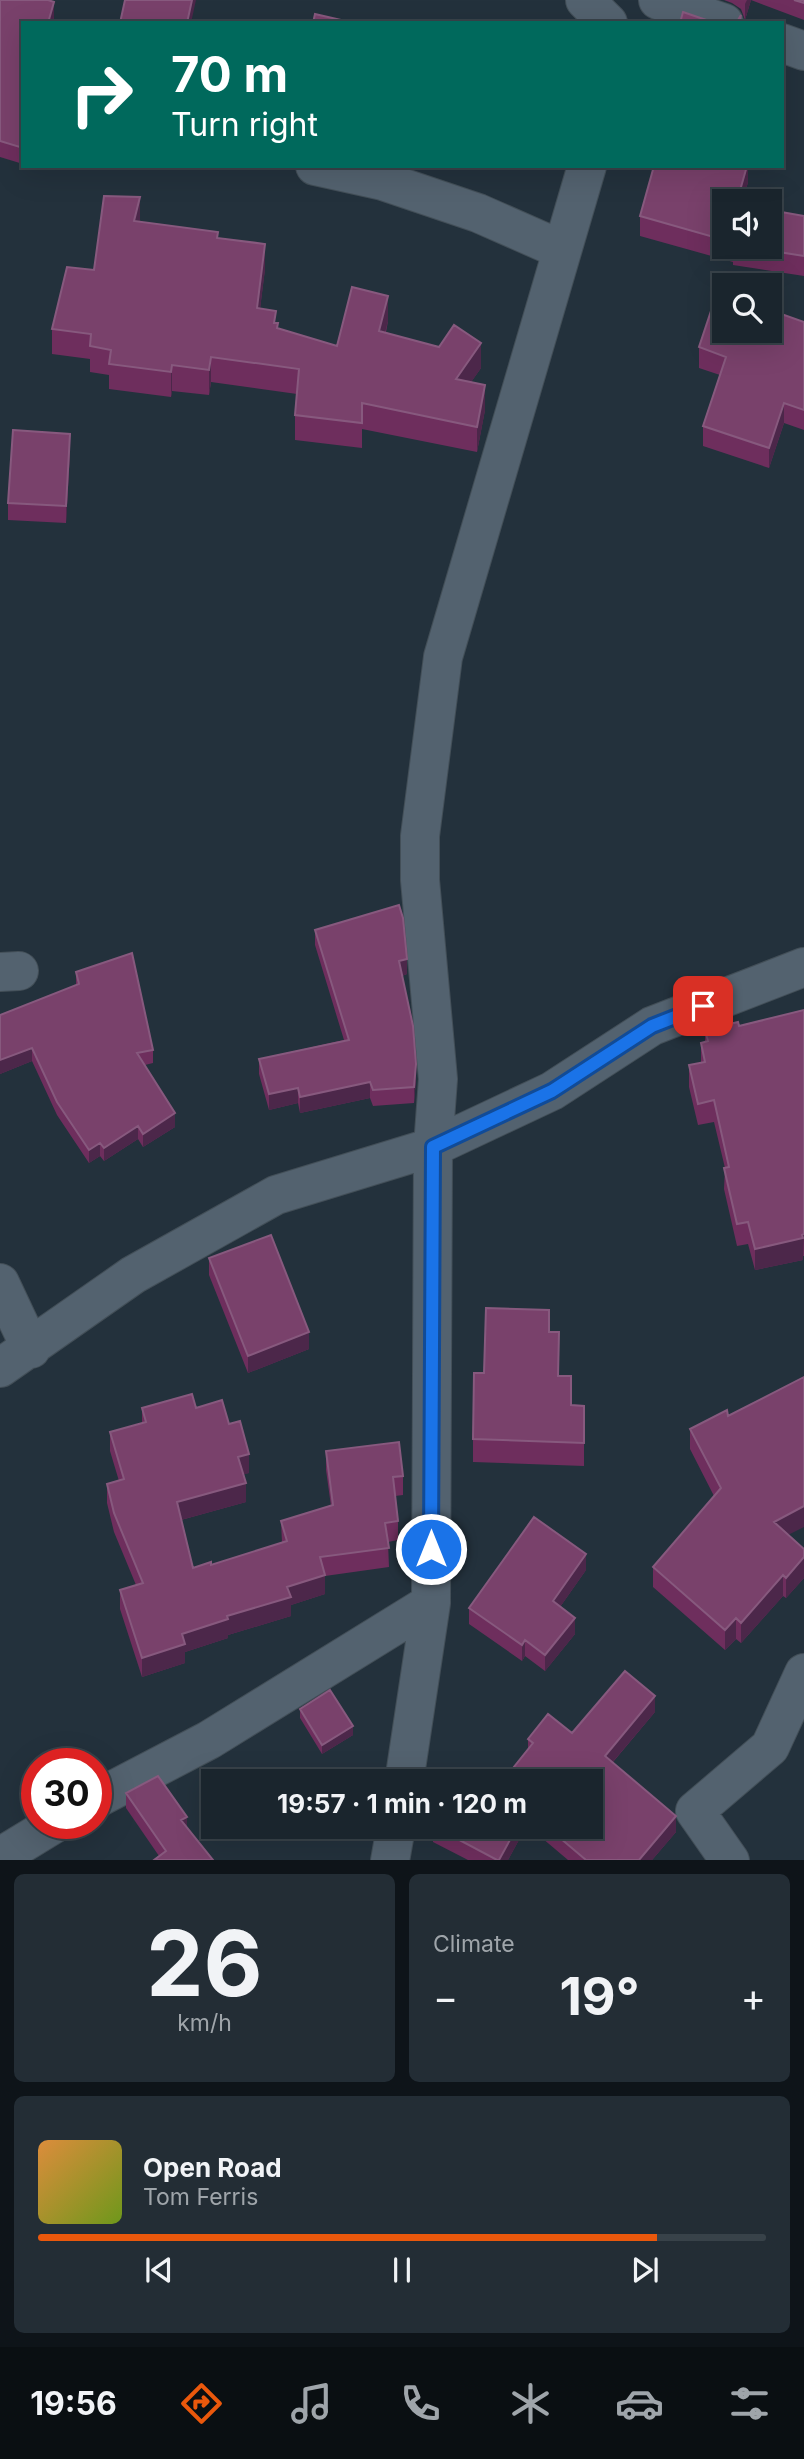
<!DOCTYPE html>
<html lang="en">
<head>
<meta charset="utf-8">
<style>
	body { margin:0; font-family:Inter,sans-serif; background:#232d35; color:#f1f3f6; height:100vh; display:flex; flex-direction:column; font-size:26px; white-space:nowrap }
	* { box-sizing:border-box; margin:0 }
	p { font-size:23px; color:#9fa5aa }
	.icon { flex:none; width:38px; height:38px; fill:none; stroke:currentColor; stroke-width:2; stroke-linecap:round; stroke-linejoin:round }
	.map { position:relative; height:1860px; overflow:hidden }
	.panel { display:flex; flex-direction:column; gap:14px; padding:14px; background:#0e1419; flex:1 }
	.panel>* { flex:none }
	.hud { position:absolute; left:21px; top:21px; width:763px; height:147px; border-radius:0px; box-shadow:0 7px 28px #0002,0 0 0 2px #384249; background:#00695c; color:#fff; overflow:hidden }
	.controls { position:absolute; left:712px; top:189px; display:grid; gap:14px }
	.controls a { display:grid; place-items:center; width:70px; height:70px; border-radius:0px; background:#1a252d; box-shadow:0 7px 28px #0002,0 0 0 2px #384249; font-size:35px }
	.speed { position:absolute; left:21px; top:1748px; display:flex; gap:14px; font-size:35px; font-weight:700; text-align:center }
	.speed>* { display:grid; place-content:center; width:91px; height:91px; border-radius:50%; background:#1a252d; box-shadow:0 7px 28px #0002,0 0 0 2px #384249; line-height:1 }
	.speed .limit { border:10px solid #d22; background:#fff; color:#111 }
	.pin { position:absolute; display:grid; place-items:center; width:60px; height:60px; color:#fff; margin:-30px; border-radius:14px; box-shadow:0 4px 10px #0006 }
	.me { position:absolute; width:77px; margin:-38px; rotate:0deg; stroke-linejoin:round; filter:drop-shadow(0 0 5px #0008) }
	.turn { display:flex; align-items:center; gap:24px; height:147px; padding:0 35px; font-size:32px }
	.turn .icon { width:91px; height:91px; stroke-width:2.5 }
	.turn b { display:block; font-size:49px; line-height:60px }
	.big { font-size:52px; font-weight:700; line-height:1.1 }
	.panel .widget { flex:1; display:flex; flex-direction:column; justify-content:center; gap:10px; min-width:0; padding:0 24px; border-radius:10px; background:#232d35 }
	.panel .dial { align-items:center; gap:0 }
	.dial b { font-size:91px; line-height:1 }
	.song { display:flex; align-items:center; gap:21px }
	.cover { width:84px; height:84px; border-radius:10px; background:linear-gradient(135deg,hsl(30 70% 55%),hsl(80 70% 35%)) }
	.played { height:7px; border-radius:4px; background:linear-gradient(90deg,#ea580c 85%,#384249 85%) }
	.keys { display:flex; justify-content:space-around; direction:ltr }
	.heat { display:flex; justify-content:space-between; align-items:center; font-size:38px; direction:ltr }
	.panel .tiles { flex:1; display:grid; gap:14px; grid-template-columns:1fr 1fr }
	.widget:last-child { grid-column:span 2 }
	.trip { position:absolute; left:201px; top:1769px; width:402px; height:70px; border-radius:0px; background:#1a252d; box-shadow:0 7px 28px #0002,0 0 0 2px #384249; font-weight:700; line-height:70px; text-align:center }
	.tab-bar { display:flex; height:112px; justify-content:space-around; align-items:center; background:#0a0f12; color:#9fa5aa }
	.tab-bar .icon { width:49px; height:49px }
	.tab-bar .current { color:#ea580c }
	.tab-bar b { font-size:32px; color:#f1f3f6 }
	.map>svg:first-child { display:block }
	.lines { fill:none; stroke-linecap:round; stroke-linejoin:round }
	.minor-casing { stroke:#434f58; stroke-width:40 }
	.minor { stroke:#53626f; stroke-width:38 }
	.wall { fill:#6e2e5d }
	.shaded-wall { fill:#4c274a }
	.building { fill:#79416b; stroke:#87597e; stroke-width:2 }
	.route-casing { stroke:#114b97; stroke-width:18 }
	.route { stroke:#1a73e8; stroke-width:12 }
</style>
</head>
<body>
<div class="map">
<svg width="804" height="1861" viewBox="0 0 804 1861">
	<rect width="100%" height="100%" fill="#23313c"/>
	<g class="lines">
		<defs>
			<path id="minor" d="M585 0 608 23
				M658 0 724 23
				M782 43 804 51
				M315 166 383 181 478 213 562 250
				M0 972 19 971
				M0 1283 31 1349
				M0 1368 133 1275 276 1195 433 1147 552 1091 652 1026 804 967
				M404 1782 431 1603 433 1147 438 1079 420 880V836L443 657 587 166
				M96 1799 209 1740 431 1603
				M0 1857 54 1824
				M390 1861 396 1827
				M730 1861 695 1811 770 1747 804 1673"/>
		</defs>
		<use href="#minor" class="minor-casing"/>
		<use href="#minor" class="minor"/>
	</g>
	<path class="wall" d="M0 0 54 17 52 23H23V164L0 157Z
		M724 0H804V20L751 0 745 20 741 9 732 3Z
		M748 166V182L743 201H724V247H770L804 216V276L733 265V262L640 236V216Z
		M140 222 218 238 265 269 260 309 276 323 278 328 337 346 388 321 386 332 481 368 471 382 485 410 477 452 362 429V448L295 440V415L297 394 211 382 209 395 172 391 171 397 109 389V375L90 372V359L52 354V329L94 270Z
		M804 322V430L784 423 769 468 703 446V426L720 375 699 368V347Z
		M70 451 66 523 8 520V503Z
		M315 930 407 974 402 976 416 1079 414 1103 373 1106 370 1098 300 1113 298 1103 269 1110 259 1074V1059L344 1040 315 945Z
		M76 972 153 1050V1063L145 1065 175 1127 143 1147 138 1139 104 1161 100 1156 89 1163 57 1115 32 1061 0 1074V1015L76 986Z
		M804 1010V1256H803V1260L755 1270 748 1244 737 1246 724 1189 725 1168 714 1122 698 1125 689 1087V1065L701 1063V1043L705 1042V1030L739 1026Z
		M209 1258 309 1349 248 1373 209 1275Z
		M549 1332 559 1376 571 1405 584 1406V1466L473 1462V1439L484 1373Z
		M142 1408H196L229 1424 249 1473 243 1474 246 1502 181 1520 193 1568 211 1565 282 1543 281 1521 331 1506 326 1470V1451L403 1476V1495L395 1496 398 1521V1540L388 1542 389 1567 325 1576V1594L291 1605V1616L228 1635V1638L185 1652V1663L142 1677 120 1609V1590L136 1585 114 1532 107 1503V1484L119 1481 110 1451V1432L142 1423Z
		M728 1416 788 1535 804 1549V1578L786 1598 783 1596 741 1643 736 1639 725 1650 653 1587V1567L714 1496 690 1449V1429Z
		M586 1570 560 1607 575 1634 545 1671 525 1656 522 1661 469 1624V1608Z
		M300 1709 353 1735 322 1754 300 1718Z
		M655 1712 613 1762 676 1832 652 1860H568L529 1827H592L528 1749V1739L572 1733Z
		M126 1793 187 1828 213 1860 159 1856 126 1808Z
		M433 1827H526L508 1860H468L433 1842Z"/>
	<path class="shaded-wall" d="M192 0H196L191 23H187Z
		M747 0H751L745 20V4Z
		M54 2V17L52 23H48Z
		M747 166H748V182L743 201H737Z
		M140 197V222L134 221Z
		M265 244V269L257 333V308Z
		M388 296V321L379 356V331Z
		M481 343V368L456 404V379Z
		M211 357V382L209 395V370Z
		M172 365V391L171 397V372Z
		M485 385V410L477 452V427Z
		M784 403V423L769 468V448Z
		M70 434V451L66 523V506Z
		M407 959V974L399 977V961Z
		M32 1048V1061L0 1074V1060Z
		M416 1064V1079L414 1103V1087Z
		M370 1082V1098L300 1113V1097Z
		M298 1088V1103L269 1110V1094Z
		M175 1113V1127L143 1147V1134Z
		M138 1126V1139L104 1161V1148Z
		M100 1143V1156L89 1163V1150Z
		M804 1234 803 1260 755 1270V1249Z
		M309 1332V1349L248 1373V1356Z
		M249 1454V1473L238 1476V1457Z
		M246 1483V1502L177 1521V1502Z
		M804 1506V1527L774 1542V1522Z
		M586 1554V1570L553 1617V1601Z
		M804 1557V1578L786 1598V1578Z
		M325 1575V1594L291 1605V1616L228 1635V1638L185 1652V1663L142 1677V1658L182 1634 227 1616 287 1587Z
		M783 1575V1596L741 1643V1623Z
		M575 1618V1634L545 1671V1655Z
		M736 1618V1639L725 1650V1630Z
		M525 1640V1656L522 1661V1645Z
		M655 1696V1712L605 1771V1756Z
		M353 1726V1735L322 1754V1745Z
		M676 1816V1832L652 1860H639Z
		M187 1817V1832L181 1820Z
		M517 1827H526L508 1860H499Z"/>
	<path class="building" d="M0 0H48L54 2 48 23H23V148L0 141Z
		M125 0H192L187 23H120Z
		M794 0H804V3Z
		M683 12 715 23H680Z
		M315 14 354 23H313Z
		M741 15 739 23H731L738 20Z
		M654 166H747L737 201H724V240L640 216Z
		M104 196 140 197 134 221 218 232 217 238 265 244 257 308 276 311 274 323H278L277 328 337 346 352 287 388 296 379 331 439 347 454 325 481 343 456 379 485 385 477 427 362 403V423L295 415 299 369 211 357 209 370 172 365 171 372 109 364 111 350 90 346 91 334 52 329 67 267 94 270Z
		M770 210 804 216V256L747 247H770Z
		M717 293 724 295V331H770V310L804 322V410L784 403 769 448 703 426 726 357 699 347Z
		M13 430 70 434 66 506 8 503Z
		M399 905 403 918 407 959 399 961 413 1026 416 1064 414 1087 373 1090 370 1082 300 1097 298 1088 269 1094 259 1059 349 1040 315 930Z
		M132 953 153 1050 137 1053 175 1113 143 1134 138 1126 104 1148 100 1143 89 1150 57 1102 32 1048 0 1060V1015L79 984 76 972Z
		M804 1010V1234L802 1235 803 1238 755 1249 748 1222 737 1224 724 1168 729 1167 714 1100 698 1104 689 1065 705 1062 701 1043 708 1041 705 1030 738 1022 739 1026Z
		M271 1235 309 1332 248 1356 209 1258Z
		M486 1308 549 1310V1332H559L558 1376H571V1405L584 1406V1443L473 1439 474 1373H484Z
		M804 1377V1506L774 1522 804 1549V1557L786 1578 783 1575 741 1623 736 1618 725 1630 653 1567 721 1488 690 1429 727 1410 728 1416Z
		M192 1394 196 1408 222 1400 229 1424 240 1421 249 1454 238 1457 246 1483 177 1502 193 1568 211 1562V1565L287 1541 281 1521 333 1505 326 1451 399 1442 403 1476 393 1477 398 1521 385 1523 389 1548 320 1557 325 1575 287 1587 291 1597 227 1616 228 1619 182 1634 185 1644 142 1658 120 1590 143 1583 114 1513 107 1484 124 1479 110 1432 146 1422 142 1408Z
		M534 1517 586 1554 553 1601 575 1618 545 1655 525 1640 522 1645 469 1608Z
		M625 1671 655 1696 605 1756 676 1816 639 1860H586L547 1827H592V1782H502L533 1743 528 1739 548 1714 572 1733Z
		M330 1690 353 1726 322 1745 300 1709Z
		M158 1776 187 1817 181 1820 213 1860H154L166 1851 126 1793Z
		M435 1827H517L499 1860H497Z"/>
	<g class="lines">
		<defs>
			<path id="route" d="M431 1549 433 1147 552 1091 652 1026 703 1006"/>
		</defs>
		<use href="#route" class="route-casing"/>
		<use href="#route" class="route"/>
	</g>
</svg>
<div class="controls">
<a><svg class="icon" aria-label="sound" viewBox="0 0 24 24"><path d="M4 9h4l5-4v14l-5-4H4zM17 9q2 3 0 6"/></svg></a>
<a><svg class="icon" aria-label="search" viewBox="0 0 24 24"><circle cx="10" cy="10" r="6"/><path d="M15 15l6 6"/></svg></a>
</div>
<div class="speed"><div class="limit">30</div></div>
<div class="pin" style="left:703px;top:1006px;background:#d93025"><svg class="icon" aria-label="arrive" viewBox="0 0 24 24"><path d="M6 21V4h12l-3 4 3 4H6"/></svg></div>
<svg class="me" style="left:431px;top:1549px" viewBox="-20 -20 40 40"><circle r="17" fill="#1a73e8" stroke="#fff" stroke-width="3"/><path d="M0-11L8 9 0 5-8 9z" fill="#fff"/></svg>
<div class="trip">19:57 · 1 min · 120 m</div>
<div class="hud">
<div class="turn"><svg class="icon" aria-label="right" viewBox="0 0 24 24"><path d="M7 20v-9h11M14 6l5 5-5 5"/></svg><div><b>70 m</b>Turn right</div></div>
</div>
</div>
<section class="panel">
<div class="tiles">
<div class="widget dial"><b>26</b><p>km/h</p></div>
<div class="widget"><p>Climate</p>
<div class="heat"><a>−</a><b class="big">19°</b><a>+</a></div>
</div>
<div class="widget">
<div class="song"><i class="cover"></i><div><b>Open Road</b><p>Tom Ferris</p></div></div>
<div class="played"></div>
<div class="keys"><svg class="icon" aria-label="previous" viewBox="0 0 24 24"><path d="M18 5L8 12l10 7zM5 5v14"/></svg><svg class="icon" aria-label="pause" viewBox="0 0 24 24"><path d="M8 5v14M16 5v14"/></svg><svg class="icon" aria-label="next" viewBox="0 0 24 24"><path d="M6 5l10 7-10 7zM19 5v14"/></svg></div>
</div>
</div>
</section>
<nav class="tab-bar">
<b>19:56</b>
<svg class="icon current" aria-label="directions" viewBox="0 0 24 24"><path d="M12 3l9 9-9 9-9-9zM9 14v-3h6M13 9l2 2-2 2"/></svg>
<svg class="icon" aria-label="music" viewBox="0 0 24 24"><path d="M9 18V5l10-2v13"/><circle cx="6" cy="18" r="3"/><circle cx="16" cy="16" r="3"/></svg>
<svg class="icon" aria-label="phone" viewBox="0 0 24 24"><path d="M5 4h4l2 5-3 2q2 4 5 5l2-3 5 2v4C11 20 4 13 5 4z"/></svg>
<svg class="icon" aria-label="climate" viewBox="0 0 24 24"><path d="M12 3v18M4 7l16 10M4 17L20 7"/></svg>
<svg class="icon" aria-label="car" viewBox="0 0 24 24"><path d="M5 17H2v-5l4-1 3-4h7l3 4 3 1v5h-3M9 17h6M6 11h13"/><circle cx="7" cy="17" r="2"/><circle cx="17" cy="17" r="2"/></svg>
<svg class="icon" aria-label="filters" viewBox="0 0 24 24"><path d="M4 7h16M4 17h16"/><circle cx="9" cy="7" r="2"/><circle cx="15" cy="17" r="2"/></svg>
</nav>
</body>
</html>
